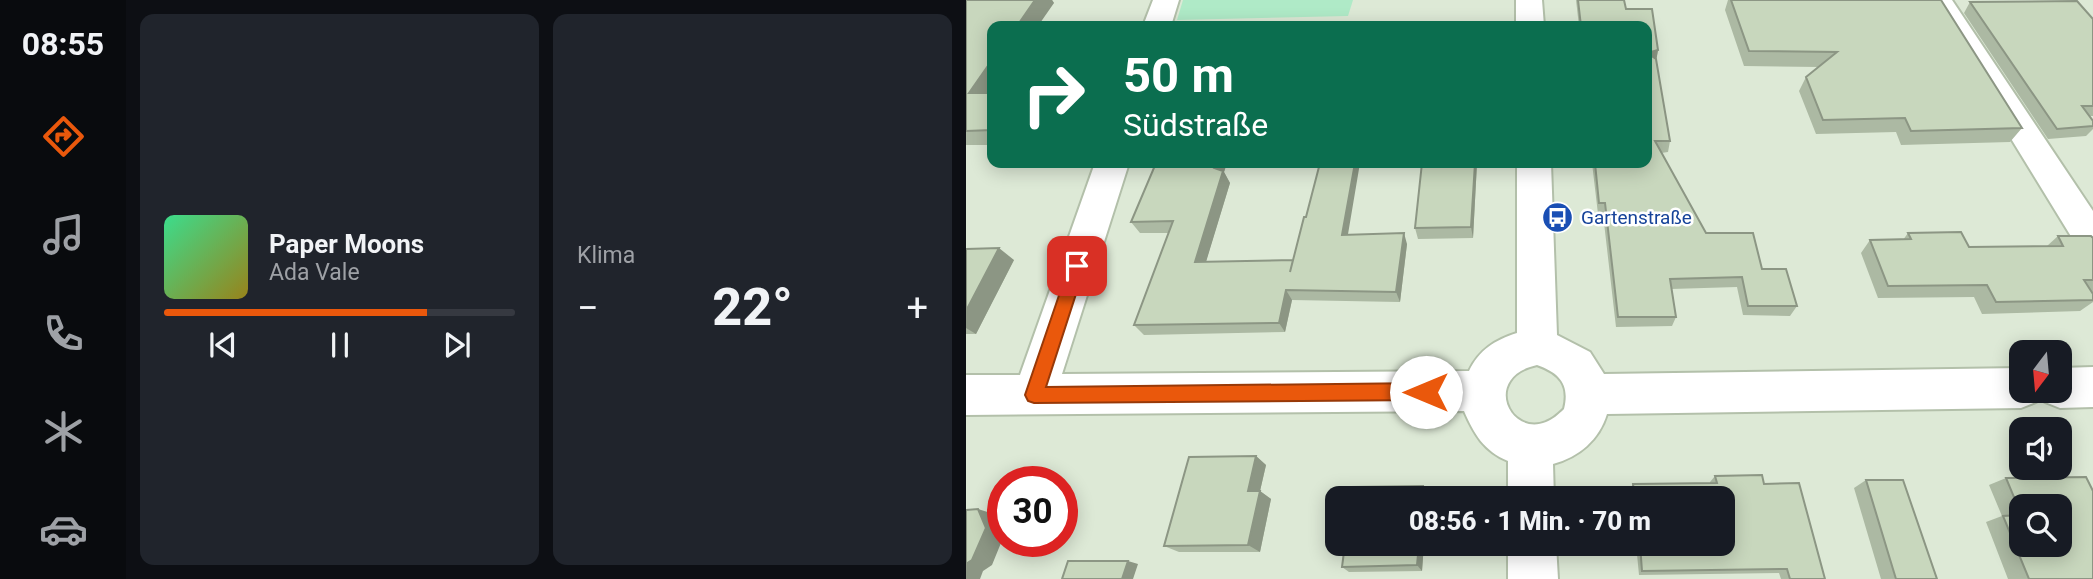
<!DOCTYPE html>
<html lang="de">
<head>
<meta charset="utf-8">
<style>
	body { margin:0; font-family:Roboto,sans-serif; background:#20242c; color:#f1f3f6; height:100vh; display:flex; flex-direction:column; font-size:26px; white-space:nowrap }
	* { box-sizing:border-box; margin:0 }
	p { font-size:23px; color:#9ea1a6 }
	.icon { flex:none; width:38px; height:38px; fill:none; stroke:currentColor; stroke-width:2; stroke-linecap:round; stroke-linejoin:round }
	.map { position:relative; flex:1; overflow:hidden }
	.sheet { display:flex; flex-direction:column; gap:14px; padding:14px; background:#0d0f14; width:840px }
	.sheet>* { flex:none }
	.banner { position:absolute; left:21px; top:21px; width:665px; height:147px; border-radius:14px; box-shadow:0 4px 18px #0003; background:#0b6e4f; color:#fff; overflow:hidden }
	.needle { width:46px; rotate:196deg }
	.tools { position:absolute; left:1043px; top:340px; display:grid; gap:14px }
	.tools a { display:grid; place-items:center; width:63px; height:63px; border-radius:14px; background:#171b24; box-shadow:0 4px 18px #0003; font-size:35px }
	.speed { position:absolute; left:21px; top:466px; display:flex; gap:14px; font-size:35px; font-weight:700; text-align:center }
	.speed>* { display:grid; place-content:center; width:91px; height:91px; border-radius:50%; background:#171b24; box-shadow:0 4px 18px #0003; line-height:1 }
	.speed .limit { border:10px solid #d22; background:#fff; color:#111 }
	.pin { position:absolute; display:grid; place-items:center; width:60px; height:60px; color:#fff; margin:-30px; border-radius:14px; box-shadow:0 4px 10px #0006 }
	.me { position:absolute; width:77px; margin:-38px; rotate:270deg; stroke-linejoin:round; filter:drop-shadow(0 0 5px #0008) }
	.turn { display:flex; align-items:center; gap:24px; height:147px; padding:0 21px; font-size:32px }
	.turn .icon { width:91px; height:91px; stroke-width:2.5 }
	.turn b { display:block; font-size:49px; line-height:60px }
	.big { font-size:52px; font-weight:800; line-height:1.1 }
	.sheet .widget { flex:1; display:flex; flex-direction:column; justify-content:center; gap:10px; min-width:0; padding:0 24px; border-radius:14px; background:#20242c }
	.song { display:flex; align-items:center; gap:21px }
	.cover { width:84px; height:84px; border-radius:10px; background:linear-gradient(135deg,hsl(150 70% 55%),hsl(50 70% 35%)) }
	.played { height:7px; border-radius:4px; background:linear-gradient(90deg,#ea580c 75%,#363941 75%) }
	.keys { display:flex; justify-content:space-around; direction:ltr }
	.heat { display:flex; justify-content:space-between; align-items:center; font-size:38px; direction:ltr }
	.sheet .tiles { flex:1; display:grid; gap:14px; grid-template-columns:repeat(2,1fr) }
	.trip { position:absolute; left:359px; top:486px; width:410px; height:70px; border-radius:14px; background:#171b24; box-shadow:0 4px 18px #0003; font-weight:800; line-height:70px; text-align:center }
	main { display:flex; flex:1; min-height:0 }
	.tabs { display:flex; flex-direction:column; width:126px; justify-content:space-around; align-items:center; background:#090b0e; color:#9ea1a6 }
	.tabs .icon { width:49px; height:49px }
	.tabs .active { color:#ea580c }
	.tabs b { font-size:32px; color:#f1f3f6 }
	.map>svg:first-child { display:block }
	.residential { fill:#dde9d6; fill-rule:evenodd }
	.green { fill:#afeac7 }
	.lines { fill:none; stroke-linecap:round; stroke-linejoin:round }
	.minor-casing { stroke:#b3c0aa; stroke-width:4 }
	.minor { fill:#fff; fill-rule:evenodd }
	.wall { fill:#acb9a3 }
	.shaded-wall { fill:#8c9684 }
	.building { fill:#c8d7bd; stroke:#8c9684; stroke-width:2 }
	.route { fill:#ea580c; stroke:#983908; stroke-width:2 }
	.labels { text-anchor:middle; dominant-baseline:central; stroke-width:5; stroke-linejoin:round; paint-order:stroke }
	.transit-label { font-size:19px; fill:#164399; stroke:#fff; text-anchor:start }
</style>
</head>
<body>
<main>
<nav class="tabs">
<b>08:55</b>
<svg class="icon active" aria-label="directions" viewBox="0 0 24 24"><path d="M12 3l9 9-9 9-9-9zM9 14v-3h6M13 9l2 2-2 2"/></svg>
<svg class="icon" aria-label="music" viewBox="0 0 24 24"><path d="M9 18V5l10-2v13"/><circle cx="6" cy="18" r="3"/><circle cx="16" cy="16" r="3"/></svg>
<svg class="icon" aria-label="phone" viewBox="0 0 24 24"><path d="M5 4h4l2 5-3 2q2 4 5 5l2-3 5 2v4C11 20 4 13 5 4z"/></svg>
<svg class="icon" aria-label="climate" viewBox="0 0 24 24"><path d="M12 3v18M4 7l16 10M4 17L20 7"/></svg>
<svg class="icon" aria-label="car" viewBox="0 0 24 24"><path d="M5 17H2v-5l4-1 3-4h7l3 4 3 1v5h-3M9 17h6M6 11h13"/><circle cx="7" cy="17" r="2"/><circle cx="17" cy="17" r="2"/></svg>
</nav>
<section class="sheet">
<div class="tiles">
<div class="widget">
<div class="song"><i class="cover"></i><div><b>Paper Moons</b><p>Ada Vale</p></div></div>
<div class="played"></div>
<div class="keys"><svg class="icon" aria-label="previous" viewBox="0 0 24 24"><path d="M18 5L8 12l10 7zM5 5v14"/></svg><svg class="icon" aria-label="pause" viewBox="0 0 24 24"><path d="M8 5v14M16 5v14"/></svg><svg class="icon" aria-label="next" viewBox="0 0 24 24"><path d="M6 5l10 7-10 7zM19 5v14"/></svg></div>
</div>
<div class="widget"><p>Klima</p>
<div class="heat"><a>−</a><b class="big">22°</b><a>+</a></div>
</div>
</div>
</section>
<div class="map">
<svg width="1127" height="579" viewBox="0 0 1127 579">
	<rect width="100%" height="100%" fill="#ecf4e8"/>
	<path class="residential" d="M0 0H1127V579H0ZM26 26H681V163H26ZM1055 352H1094V390H1055ZM1055 429H1094V467H1055ZM37 481H96V541H37ZM371 499H756V544H371ZM1055 506H1094V544H1055Z"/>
	<path class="green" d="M217 0H387L382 16 211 20Z"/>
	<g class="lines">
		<defs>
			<path id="minor" d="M187 0H213L205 26H177Z
				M550 0H576L578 26H550Z
				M960 0H986L1127 211V256L1114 251Z
				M129 163H163L96 374 503 371C513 350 529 340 551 333V163H585L591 335 624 352 638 374 1055 368V390H1094V368L1127 367V407L1094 408 1079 402 1074 392 1070 402 1055 408 641 414C633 440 613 457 587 464L588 499H542V461C518 451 508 434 498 411L0 415V375H54ZM571 365C594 373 604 385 598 409 593 414 586 420 580 422 543 437 516 377 571 365Z
				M542 544H590L592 579H542Z"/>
		</defs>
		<use href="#minor" class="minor-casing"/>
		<use href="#minor" class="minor"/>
	</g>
	<path class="wall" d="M0 0H86L88 3 26 26V145H0Z
		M610 0H658L660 9H686L692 50 690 61 704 141 702 152 695 153 740 233H787L796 269H820L831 306 824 316 777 315 771 287 705 289 710 317 706 326 650 327 637 214H632L626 163H681V26H613Z
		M762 0H975L1056 128 1044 142 935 145 930 132 850 134 833 91 840 77 853 67 778 66 759 10Z
		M1004 2 1127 19V116H1123L1127 121V129L1120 136 1082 139 998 13Z
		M190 163H261L258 172 264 183 240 261H327L382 235 441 244 434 302 326 300 319 332 178 335 168 325 203 233H174L165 222Z
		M456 163H511L507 238 452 239 449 228Z
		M942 233 1003 247 1081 246 1092 236 1127 238V292H1125L1127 294V302L1114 311 1016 314 1008 297 912 298 895 253 904 240H937Z
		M0 249 48 260 10 334H0Z
		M290 456 300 465 294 491 305 499 294 552H213L198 546Z
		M749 476 798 484 859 579H815L813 573 673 575 670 544H756V499H665L664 490 667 484 744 483V482Z
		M1040 478 1127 579H1042L1020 522 1036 516 1023 485Z
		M900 480 971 579H915L888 488Z
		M458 544 456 571 383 572 376 567Z"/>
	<path class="shaded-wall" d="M69 0H86L88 3 72 26H51Z
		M692 50 690 62 681 53Z
		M26 60V93L0 97Z
		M250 163H261L258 172 264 183 237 272 229 262 248 168Z
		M389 163H394L380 246 376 235Z
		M509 163H511L507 238 505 227Z
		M438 233 441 244 434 302 430 292Z
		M33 248 48 260 10 334 0 328V311Z
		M320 290 326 300 319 332 313 323Z
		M290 456 300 465 294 491 305 499 294 552 282 545V491Z
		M457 486 461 494V499H456Z
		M12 509 31 515 37 529V538L26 565 17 571 14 579H0V564Z
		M453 544H458L456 571 451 565Z
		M162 561 172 564 167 579H156Z"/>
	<path class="building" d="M0 0H69L51 26H26V60L3 93H26V130L0 131Z
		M612 0H658L660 9H686L692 50 681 53V26H615Z
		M765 0H975L1056 128 945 131 939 118 857 120 840 77 871 52 783 51Z
		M1111 1 1127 19V106H1116L1127 121V126L1091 129 1004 2Z
		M681 53 690 59 704 141H689L740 233H787L796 269H820L831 306H782L776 277 704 279 710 317H652L639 203H633L629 163H681Z
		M190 163H250L248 168 257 171 229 262 327 260 324 272 338 217H340L354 163H389L376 235 438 233 430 292 320 290 313 323 168 325 207 221 165 222Z
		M456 163H509L505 227 449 228Z
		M995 232 1003 247 1097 246 1092 236H1125L1127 238V280H1118L1127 294V300L1030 302 1021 285 922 286 904 240 945 239 942 233Z
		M33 248 0 311V249Z
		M290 456 282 491H294L282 545 198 546 223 457Z
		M796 475 798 484 833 483 859 579H824L821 569 676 571 674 544H756V499H669L667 484 751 483 749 476Z
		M1120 477 1127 491V579H1063L1037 516 1055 515V544H1094V506H1055V514L1040 478Z
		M900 480H937L971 579H930Z
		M457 486 456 499H384L386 487Z
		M12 509 20 528 6 560 0 564V510Z
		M379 544H453L451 565 376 567Z
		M102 561H162L156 579H96Z"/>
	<path class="route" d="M111 260 119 266 80 387 460 383 466 386 469 392 466 397 460 400 68 403 62 401 59 395 103 266Z"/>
	<defs>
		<symbol id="bus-disc" viewBox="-11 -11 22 22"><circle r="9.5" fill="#1a4fb4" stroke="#fff"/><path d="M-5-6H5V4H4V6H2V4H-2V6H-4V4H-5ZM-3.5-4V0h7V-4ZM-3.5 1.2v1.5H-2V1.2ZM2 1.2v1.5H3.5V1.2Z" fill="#fff"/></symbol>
	</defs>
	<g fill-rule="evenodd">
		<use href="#bus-disc" x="574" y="200" width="35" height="35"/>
	</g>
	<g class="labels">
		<g class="transit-label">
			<text x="615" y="217">Gartenstraße</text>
		</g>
	</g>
</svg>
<div class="tools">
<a><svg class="needle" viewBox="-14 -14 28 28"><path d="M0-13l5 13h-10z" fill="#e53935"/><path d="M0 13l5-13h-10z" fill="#9ea1a6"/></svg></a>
<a><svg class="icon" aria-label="sound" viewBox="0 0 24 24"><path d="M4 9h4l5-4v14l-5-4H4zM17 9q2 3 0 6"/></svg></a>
<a><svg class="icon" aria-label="search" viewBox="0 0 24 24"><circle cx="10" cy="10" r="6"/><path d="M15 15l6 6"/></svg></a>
</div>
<div class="speed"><div class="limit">30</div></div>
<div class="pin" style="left:111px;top:266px;background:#d93025"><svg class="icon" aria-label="arrive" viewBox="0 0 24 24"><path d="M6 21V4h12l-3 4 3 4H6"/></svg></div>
<svg class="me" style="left:460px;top:392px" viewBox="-20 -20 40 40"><circle r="19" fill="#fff"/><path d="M0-13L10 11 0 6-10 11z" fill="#ea580c"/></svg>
<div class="trip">08:56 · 1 Min. · 70 m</div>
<div class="banner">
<div class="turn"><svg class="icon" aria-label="right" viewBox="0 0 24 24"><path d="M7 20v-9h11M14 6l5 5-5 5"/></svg><div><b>50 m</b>Südstraße</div></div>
</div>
</div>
</main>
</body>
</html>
